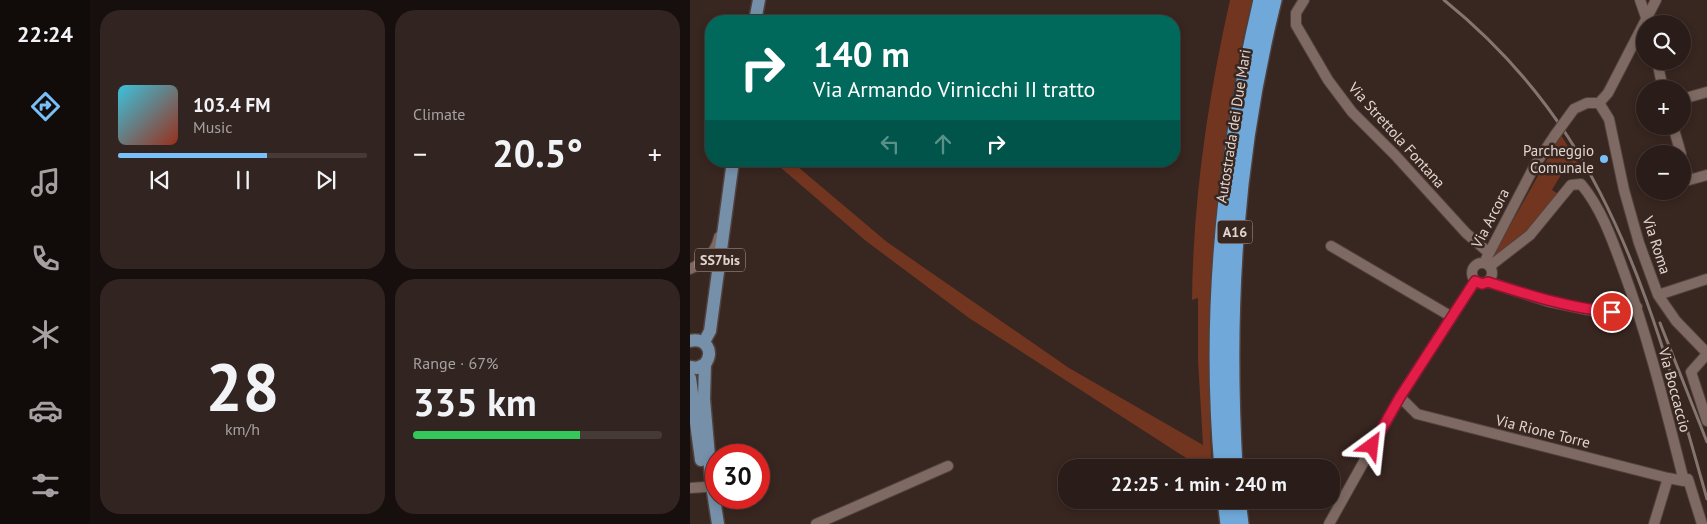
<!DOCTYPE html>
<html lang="en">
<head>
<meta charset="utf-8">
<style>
	body { margin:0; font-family:"PT Sans",sans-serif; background:#322521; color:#f1f3f6; height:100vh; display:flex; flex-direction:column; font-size:19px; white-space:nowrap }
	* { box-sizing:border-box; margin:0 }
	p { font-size:16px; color:#a5a1a2 }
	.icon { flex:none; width:28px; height:28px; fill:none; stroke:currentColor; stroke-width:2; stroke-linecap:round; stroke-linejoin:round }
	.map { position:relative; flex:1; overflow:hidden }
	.panel { display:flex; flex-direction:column; gap:10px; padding:10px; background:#170f0d; width:600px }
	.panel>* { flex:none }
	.top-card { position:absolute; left:15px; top:15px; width:475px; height:152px; border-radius:20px; box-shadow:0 2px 8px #0003,0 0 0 1px #463a37; background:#00695c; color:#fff; overflow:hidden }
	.controls { position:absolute; left:946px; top:15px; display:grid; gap:10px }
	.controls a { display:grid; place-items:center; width:55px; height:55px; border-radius:50%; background:#2a1c18; box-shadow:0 2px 8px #0003,0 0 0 1px #463a37; font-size:25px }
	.speed { position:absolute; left:15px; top:444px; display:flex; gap:10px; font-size:25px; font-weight:700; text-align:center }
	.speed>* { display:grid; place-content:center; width:65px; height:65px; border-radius:50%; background:#2a1c18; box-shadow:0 2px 8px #0003,0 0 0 1px #463a37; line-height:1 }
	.speed .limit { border:8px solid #d22; background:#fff; color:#111 }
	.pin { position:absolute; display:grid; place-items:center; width:42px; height:42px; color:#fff; margin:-21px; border:2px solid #fff; border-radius:50%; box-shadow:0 1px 5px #0007 }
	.me { position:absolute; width:55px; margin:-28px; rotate:30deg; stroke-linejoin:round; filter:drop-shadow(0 0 4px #0008) }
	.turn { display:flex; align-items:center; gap:18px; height:105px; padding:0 25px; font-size:22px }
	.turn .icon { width:65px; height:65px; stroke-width:2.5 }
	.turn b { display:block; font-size:35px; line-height:42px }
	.lanes { display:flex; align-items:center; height:48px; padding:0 25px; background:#0003; justify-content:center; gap:25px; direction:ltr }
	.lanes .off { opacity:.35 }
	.big { font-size:38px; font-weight:600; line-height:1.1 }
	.panel .widget { flex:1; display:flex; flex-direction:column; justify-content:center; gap:8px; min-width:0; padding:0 18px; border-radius:20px; background:#322521 }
	.panel .dial { align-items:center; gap:0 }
	.dial b { font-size:65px; line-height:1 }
	.song { display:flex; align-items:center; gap:15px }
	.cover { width:60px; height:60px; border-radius:8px; background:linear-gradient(135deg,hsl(190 70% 55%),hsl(10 70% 35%)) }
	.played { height:5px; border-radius:2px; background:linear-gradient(90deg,#79bff8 60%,#463a37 60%) }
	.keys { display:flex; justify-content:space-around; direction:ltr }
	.heat { display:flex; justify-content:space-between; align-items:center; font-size:28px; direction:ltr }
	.charge { height:8px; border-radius:4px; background:linear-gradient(90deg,#34c759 67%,#463a37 0) }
	.panel .tiles { flex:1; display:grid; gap:10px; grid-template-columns:repeat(2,1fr) }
	.trip { position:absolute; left:368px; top:459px; width:282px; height:50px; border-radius:20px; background:#2a1c18; box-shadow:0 2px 8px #0003,0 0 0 1px #463a37; font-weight:600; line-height:50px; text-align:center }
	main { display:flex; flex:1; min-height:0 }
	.dock { display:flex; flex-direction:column; width:90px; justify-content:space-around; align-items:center; background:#110b0a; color:#a5a1a2 }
	.dock .icon { width:35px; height:35px }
	.dock .on { color:#79bff8 }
	.dock b { font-size:22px; color:#f1f3f6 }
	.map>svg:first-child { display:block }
	.green { fill:#72351f }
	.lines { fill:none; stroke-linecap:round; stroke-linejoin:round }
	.minor-casing { stroke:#51423e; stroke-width:12 }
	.primary-casing { stroke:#51423e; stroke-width:15 }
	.motorway-casing { stroke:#51423e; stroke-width:18 }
	.minor { stroke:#7e6a63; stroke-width:10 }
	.primary { stroke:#7690aa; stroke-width:12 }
	.motorway { stroke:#70a9d9; stroke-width:15 }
	.rail { stroke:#847570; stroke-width:3 }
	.minor-bridge-casing { stroke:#51423e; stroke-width:12; stroke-linecap:butt }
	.minor-bridge { stroke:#7e6a63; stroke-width:10 }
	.route-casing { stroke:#92132f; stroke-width:12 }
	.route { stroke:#e11d48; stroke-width:9 }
	.poi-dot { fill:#79bff8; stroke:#382620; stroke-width:2 }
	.labels { text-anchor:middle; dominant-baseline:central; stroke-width:5; stroke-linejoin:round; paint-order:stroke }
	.shield { fill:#382620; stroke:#aea09c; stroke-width:1 }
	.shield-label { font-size:14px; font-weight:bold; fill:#e1d5d1 }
	.street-label { font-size:15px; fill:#e1d5d1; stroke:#382620 }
	.poi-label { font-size:15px; fill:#e1d5d1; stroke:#382620; text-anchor:end }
</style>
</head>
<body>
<main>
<nav class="dock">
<b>22:24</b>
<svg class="icon on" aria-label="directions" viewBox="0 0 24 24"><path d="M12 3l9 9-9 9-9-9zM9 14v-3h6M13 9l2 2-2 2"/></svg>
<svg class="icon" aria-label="music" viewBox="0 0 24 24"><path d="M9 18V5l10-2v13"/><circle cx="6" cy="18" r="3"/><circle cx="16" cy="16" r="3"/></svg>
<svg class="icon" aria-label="phone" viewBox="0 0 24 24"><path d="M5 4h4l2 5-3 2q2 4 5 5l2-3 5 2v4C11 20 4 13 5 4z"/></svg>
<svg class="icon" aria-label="climate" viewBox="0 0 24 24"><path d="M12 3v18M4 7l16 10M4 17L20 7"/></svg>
<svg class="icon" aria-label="car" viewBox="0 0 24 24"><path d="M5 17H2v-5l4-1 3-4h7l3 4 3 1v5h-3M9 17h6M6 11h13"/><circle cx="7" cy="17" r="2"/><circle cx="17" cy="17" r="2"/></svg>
<svg class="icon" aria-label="filters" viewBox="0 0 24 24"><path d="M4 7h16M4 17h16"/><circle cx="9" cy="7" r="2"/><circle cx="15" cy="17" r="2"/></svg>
</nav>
<section class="panel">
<div class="tiles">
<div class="widget">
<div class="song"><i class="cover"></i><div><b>103.4 FM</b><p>Music</p></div></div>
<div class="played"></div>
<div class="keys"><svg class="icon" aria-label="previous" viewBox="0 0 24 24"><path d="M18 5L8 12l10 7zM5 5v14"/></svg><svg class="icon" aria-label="pause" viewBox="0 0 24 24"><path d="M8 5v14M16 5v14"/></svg><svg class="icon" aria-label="next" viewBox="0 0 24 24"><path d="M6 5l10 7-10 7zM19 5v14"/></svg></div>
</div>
<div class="widget"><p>Climate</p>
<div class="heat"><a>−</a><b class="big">20.5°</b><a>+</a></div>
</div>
<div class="widget dial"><b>28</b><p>km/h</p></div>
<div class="widget"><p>Range · 67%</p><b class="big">335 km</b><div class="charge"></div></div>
</div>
</section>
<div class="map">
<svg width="1017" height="524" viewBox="0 0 1017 524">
	<rect width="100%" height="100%" fill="#382620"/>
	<path class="green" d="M540 0H562C531 129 517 259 520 392 520 417 520 442 522 467H510L279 318 176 241 83 161H101L197 242 379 368 513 445 508 360V298L502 300C503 199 518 98 540 0Z
		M871 135 894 173 876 166 862 190 870 195 839 231 805 256 804 254Z"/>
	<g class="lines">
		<defs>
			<path id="minor" d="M614 0 606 13V25L638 80 662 112 705 155 776 233 799 253
				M950 0 957 20
				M967 61 973 89
				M992 99 1017 92
				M909 103 919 119 934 190 949 243 968 295 986 321 1017 353
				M909 103 918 93 966 0
				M884 109 897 103H909
				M983 126 991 154
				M992 159 999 180 1017 175
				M641 246 762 317
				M796 259 845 165 865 135
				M782 273a10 10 0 1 1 20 0a10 10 0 1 1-20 0Z
				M800 266 840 235 881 185 891 184C912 209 923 242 934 272 959 340 976 411 994 481
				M0 269C14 263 26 252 29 237
				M798 282 860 302 898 310 922 312 947 307
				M968 295 1017 279
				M1017 354 1001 372 1017 421
				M710 397 727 414 978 478 994 481 998 479 1012 524
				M0 488 15 487
				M126 524 258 466
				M639 524 710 397 785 281
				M964 524 978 478"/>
			<path id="primary" d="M65 21 69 0
				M0 341C15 337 25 351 15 364L7 368 0 367
				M14 342 20 331 43 161
				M15 364 14 399 21 479 28 524
				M0 378 11 460"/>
			<path id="motorway" d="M532 468C518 311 535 153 571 0
				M545 468C536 307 545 156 584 0
				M535 500 538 524
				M548 500 551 524"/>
		</defs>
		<use href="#minor" class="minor-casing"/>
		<use href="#primary" class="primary-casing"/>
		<use href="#motorway" class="motorway-casing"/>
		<use href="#minor" class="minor"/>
		<use href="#primary" class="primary"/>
		<use href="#motorway" class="motorway"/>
		<path class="rail" d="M754 0C801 38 845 86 878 137 948 245 982 376 1017 499
			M970 323 1017 442"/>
		<defs>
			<path id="minor-bridge" d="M865 135 884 109"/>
		</defs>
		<use href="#minor-bridge" class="minor-bridge-casing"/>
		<use href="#minor-bridge" class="minor-bridge"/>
	</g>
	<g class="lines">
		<defs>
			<path id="route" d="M682 446 710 397 785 281 792 284 798 282C839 295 879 308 922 312"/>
		</defs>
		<use href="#route" class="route-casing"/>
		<use href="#route" class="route"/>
	</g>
	<circle class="poi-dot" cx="914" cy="159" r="5"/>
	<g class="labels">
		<g class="shield">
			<rect x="527.5" y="220.5" width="35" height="23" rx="4"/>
			<rect x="5" y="248.5" width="50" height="23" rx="4"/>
		</g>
		<g class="shield-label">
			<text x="545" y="232">A16</text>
			<text x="30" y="260">SS7bis</text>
		</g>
		<g class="street-label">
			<text transform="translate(543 126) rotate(-81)">Autostrada dei Due Mari</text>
			<text transform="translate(707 135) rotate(48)">Via Strettola Fontana</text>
			<text transform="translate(800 218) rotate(-63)">Via Arcora</text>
			<text transform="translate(967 245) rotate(72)">Via Roma</text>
			<text transform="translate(985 390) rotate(75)">Via Boccaccio</text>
			<text transform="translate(853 431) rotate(14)">Via Rione Torre</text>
		</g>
		<g class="poi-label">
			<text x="904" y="150">Parcheggio<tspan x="904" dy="17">Comunale</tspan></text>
		</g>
	</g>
</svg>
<div class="controls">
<a><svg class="icon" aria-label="search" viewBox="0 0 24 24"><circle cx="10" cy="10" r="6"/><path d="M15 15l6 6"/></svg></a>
<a>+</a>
<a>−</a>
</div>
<div class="speed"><div class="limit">30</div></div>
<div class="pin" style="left:922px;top:312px;background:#d93025"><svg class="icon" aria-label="arrive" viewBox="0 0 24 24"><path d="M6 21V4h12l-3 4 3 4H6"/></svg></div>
<svg class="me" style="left:682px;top:446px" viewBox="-20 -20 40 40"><path d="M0-17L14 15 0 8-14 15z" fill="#e11d48" stroke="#fff" stroke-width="4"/></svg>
<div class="trip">22:25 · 1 min · 240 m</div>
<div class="top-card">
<div class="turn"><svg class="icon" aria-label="right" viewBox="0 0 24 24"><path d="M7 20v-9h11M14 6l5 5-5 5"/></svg><div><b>140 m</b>Via Armando Virnicchi II tratto</div></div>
<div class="lanes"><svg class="icon off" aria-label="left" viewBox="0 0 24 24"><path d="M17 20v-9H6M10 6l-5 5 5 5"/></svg><svg class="icon off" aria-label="ahead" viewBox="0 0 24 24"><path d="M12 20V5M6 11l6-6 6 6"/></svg><svg class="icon" aria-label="right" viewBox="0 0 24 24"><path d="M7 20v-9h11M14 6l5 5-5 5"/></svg></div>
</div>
</div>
</main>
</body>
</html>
